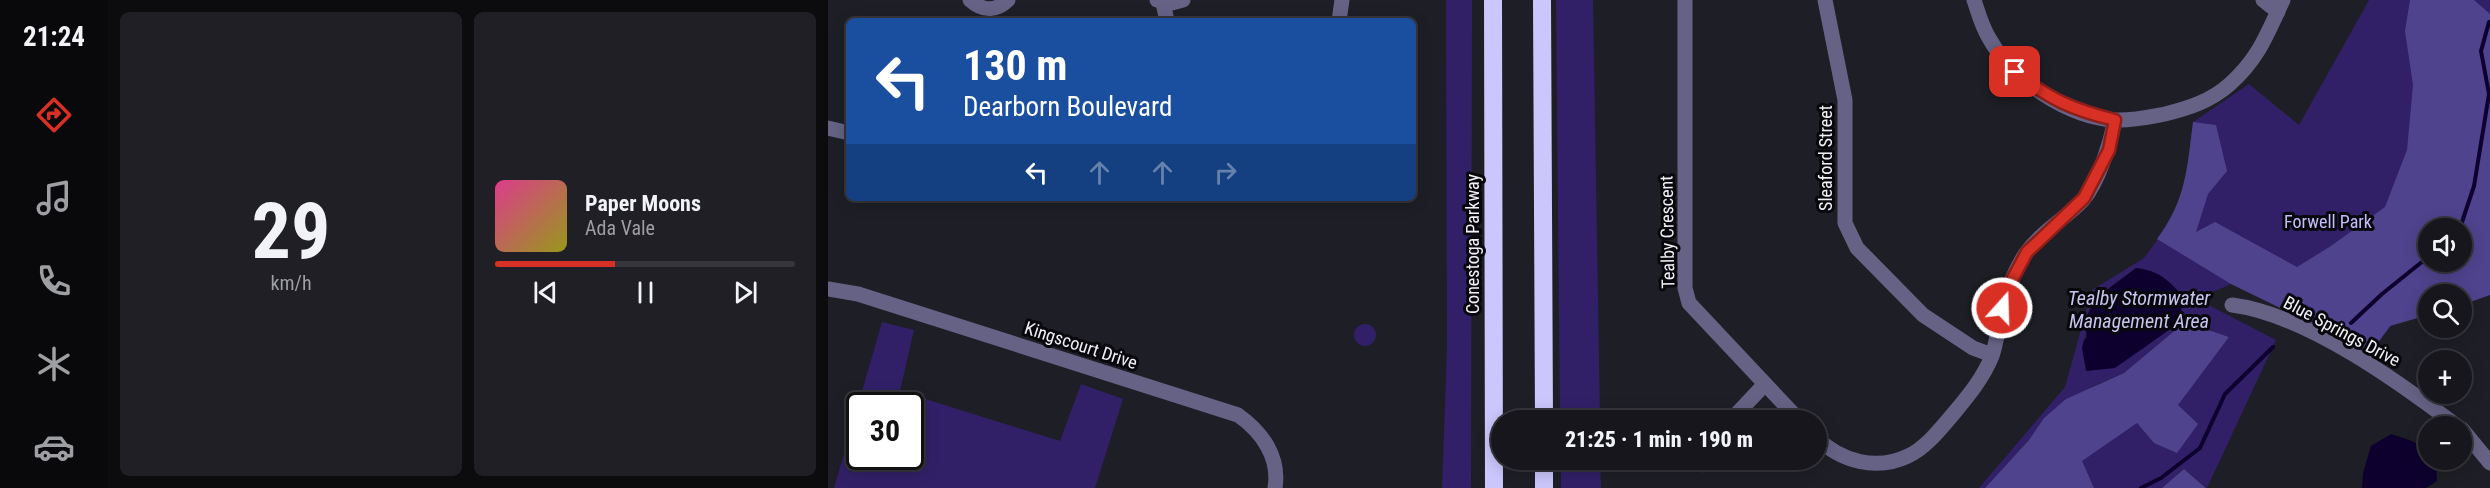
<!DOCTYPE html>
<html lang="en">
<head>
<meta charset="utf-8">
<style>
	body { margin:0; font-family:"Roboto Condensed",sans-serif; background:#1f1f25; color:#f1f3f6; height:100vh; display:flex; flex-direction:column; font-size:22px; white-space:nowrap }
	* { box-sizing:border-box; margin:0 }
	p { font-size:20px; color:#9e9fa3 }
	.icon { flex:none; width:33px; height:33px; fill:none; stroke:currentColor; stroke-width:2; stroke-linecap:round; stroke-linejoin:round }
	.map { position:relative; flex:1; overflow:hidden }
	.details { display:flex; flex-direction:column; gap:12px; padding:12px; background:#0c0c0f; width:720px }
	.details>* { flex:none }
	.banner { position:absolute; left:18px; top:18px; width:570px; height:183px; border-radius:9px; box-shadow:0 3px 15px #0003,0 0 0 2px #35353b; background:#1a4fa0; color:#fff; overflow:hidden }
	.tools { position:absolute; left:1590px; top:218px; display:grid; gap:12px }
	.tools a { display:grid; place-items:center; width:54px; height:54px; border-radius:50%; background:#16161c; box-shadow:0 3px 15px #0003,0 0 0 2px #35353b; font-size:30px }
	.speed { position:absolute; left:18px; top:392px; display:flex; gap:12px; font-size:30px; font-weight:700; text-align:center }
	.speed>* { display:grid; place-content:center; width:78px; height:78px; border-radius:50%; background:#16161c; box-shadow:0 3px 15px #0003,0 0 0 2px #35353b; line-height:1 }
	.speed .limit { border:3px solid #111; border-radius:9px; background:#fff; color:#111 }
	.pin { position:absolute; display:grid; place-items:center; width:51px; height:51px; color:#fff; margin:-26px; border-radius:12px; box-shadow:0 3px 9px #0006 }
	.me { position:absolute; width:66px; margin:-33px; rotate:20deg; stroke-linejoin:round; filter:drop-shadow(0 0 4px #0008) }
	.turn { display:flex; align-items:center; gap:21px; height:126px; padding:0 18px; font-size:27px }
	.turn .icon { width:78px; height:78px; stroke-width:2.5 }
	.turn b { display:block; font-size:42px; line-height:51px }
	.lanes { display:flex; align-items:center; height:57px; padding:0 18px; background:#0003; justify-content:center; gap:30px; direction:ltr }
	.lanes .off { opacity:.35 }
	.details .widget { flex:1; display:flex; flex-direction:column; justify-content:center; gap:9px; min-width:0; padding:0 21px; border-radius:9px; background:#1f1f25 }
	.details .dial { align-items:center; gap:0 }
	.dial b { font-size:78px; line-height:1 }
	.song { display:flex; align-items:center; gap:18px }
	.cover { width:72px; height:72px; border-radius:9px; background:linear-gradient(135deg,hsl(330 70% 55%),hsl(60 70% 35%)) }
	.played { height:6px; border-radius:3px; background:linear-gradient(90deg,#d93025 40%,#35353b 40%) }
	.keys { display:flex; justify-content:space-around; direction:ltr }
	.details .tiles { flex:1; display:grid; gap:12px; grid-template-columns:repeat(2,1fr) }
	.trip { position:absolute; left:663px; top:410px; width:336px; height:60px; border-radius:30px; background:#16161c; box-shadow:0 3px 15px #0003,0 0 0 2px #35353b; font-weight:800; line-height:60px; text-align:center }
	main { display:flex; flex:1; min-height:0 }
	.dock { display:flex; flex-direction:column; width:108px; justify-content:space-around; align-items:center; background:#09090b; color:#9e9fa3 }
	.dock .icon { width:42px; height:42px }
	.dock .current { color:#d93025 }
	.dock b { font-size:27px; color:#f1f3f6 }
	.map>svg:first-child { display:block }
	.green { fill:#312067; fill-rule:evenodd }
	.forest { fill:#50438e; fill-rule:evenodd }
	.water { fill:#0d002e }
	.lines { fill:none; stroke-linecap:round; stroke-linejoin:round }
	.stream { stroke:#0d002e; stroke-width:4 }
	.minor { stroke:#656285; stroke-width:15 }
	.highway { stroke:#cbc6fb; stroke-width:18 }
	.route-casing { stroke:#8d1f18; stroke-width:15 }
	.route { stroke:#d93025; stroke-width:10 }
	.labels { text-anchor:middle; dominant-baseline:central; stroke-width:6; stroke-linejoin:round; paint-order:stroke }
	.street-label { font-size:18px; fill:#f1f0f7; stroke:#08080c }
	.park-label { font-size:18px; fill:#c2bcfd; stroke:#08080c }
	.water-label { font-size:20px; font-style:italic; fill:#c7c4f0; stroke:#08080c }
</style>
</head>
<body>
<main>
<nav class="dock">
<b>21:24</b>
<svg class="icon current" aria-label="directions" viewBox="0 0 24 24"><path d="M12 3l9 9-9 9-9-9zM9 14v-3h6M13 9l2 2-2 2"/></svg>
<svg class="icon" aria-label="music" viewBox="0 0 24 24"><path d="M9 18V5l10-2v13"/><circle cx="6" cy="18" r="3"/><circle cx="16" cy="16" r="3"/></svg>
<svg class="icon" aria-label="phone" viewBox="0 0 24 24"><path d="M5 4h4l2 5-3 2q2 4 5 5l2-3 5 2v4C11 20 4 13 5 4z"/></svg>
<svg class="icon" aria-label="climate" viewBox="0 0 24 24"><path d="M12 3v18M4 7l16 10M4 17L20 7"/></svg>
<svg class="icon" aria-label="car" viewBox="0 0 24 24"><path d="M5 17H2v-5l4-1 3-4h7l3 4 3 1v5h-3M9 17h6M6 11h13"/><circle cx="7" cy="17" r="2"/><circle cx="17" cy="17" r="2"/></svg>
</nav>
<section class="details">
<div class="tiles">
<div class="widget dial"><b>29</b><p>km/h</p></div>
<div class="widget">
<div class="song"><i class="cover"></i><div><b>Paper Moons</b><p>Ada Vale</p></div></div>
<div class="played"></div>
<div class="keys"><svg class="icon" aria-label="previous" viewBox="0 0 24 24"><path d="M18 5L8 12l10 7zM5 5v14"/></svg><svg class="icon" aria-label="pause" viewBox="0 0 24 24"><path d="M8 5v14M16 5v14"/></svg><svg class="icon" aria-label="next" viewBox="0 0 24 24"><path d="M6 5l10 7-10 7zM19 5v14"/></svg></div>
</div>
</div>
</section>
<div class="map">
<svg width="1662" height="488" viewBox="0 0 1662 488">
	<rect width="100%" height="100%" fill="#1e1e26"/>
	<path class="green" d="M618 0H644L643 488H614L619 349Z
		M728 0H765L772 420H732Z
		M1541 0H1662V284L1634 294H1600L1563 326 1543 352 1403 284 1369 299 1448 340 1379 488 1356 469 1334 488H1266L1253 461 1309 422 1326 443 1349 405 1401 337 1357 322 1296 373 1266 386 1216 418 1201 440 1157 488H1151L1237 387 1264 290 1316 258 1345 218 1358 179 1365 122 1421 84 1471 125ZM1600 228H1634V261H1600ZM1287 285 1254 348C1261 334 1255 314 1266 301 1271 295 1280 290 1287 285Z
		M54 322 86 330 72 391 232 441 253 384 295 399 267 488H6ZM32 405H82V456H32Z
		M526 335a11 11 0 1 1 22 0a11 11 0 1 1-22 0Z
		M733 459H772L773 488H733Z"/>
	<path class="forest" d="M1582 0H1646L1662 14V295L1634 305V294H1600V315L1562 326 1543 352 1403 284 1329 239C1358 200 1359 169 1365 122L1388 125 1399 171 1380 194 1368 232 1387 222 1469 267 1503 246 1557 207 1579 150 1585 85 1577 31ZM1600 228H1634V261H1600Z
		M1357 322 1401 337 1350 405 1370 424 1349 453 1326 443 1309 423 1254 461 1266 488H1157L1201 440 1216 418 1238 399 1296 373Z
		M1356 469 1378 488H1334Z"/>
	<path class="water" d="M1308 268C1331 271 1338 278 1354 295L1353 315 1341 330 1287 368 1258 371 1254 348 1256 340 1259 337C1253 301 1283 288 1308 268Z
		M1563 434C1577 439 1598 442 1600 459H1604L1608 464 1609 481 1598 488H1534L1535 473 1543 446Z"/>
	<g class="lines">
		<path class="stream" d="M1632 228 1646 186 1661 94 1653 51 1661 22
			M1523 323 1554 294 1600 257
			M1313 488 1333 478 1372 448 1397 394 1445 347"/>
		<path class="minor" d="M142 0C154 11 168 12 180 0
			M329 0 340 4 355 0
			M857 0V288L861 303 971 420
			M997 0 1017 100V223L1029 248 1095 315 1145 348 1164 355
			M1146 0C1150 12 1154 27 1161 38 1184 80 1239 117 1287 120 1303 121 1321 117 1337 114 1361 108 1383 101 1402 84 1431 58 1439 34 1455 0
			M1435 0 1450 12
			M335 3 339 21
			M511 21 514 0
			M0 128 21 133
			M0 289 30 294 410 415C434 432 452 457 447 488
			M1404 305C1477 314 1571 382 1629 426
			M903 420 936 385
			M1634 429 1662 463
			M988 437C1013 462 1049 471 1080 456 1098 448 1114 427 1126 413 1141 395 1155 378 1164 356 1169 342 1170 326 1174 311 1178 292 1187 269 1198 253 1213 232 1238 218 1255 200 1271 181 1282 144 1287 120
			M859 459C869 466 879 467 888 459"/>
		<path class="highway" d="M665 0 666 488
			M714 0 716 420
			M716 459V488"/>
	</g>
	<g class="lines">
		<defs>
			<path id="route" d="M1174 308 1185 278 1199 252 1256 198 1281 150 1287 120C1245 110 1221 99 1187 72"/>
		</defs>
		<use href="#route" class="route-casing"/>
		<use href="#route" class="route"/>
	</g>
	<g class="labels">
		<g class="street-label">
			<text transform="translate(997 158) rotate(-90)">Sleaford Street</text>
			<text transform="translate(839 232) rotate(-91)">Tealby Crescent</text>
			<text transform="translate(644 244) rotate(-90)">Conestoga Parkway</text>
			<text transform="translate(1514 331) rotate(28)">Blue Springs Drive</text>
			<text transform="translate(253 345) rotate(18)">Kingscourt Drive</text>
		</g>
		<g class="park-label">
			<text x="1500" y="221">Forwell Park</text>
		</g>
		<g class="water-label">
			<text x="1311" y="298">Tealby Stormwater<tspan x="1311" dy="23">Management Area</tspan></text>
		</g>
	</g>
</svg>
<div class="tools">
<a><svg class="icon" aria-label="sound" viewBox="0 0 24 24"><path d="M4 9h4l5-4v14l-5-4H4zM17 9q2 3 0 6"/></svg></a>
<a><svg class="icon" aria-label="search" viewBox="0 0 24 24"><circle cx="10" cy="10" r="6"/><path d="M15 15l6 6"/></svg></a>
<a>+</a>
<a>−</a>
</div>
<div class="speed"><div class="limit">30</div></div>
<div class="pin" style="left:1187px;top:72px;background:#d93025"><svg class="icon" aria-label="arrive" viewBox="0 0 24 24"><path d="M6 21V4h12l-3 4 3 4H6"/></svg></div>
<svg class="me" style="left:1174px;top:308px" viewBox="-20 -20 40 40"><circle r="17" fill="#d93025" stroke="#fff" stroke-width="3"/><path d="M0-11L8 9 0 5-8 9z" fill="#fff"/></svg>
<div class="trip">21:25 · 1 min · 190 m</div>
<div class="banner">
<div class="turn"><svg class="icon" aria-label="left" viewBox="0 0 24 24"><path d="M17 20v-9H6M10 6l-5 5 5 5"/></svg><div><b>130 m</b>Dearborn Boulevard</div></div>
<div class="lanes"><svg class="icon" aria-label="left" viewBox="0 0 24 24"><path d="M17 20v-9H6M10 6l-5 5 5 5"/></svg><svg class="icon off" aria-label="ahead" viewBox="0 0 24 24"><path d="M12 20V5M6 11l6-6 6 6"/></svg><svg class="icon off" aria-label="ahead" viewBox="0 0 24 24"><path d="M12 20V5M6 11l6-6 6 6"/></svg><svg class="icon off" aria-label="right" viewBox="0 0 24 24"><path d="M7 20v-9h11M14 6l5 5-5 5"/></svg></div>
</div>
</div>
</main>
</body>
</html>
